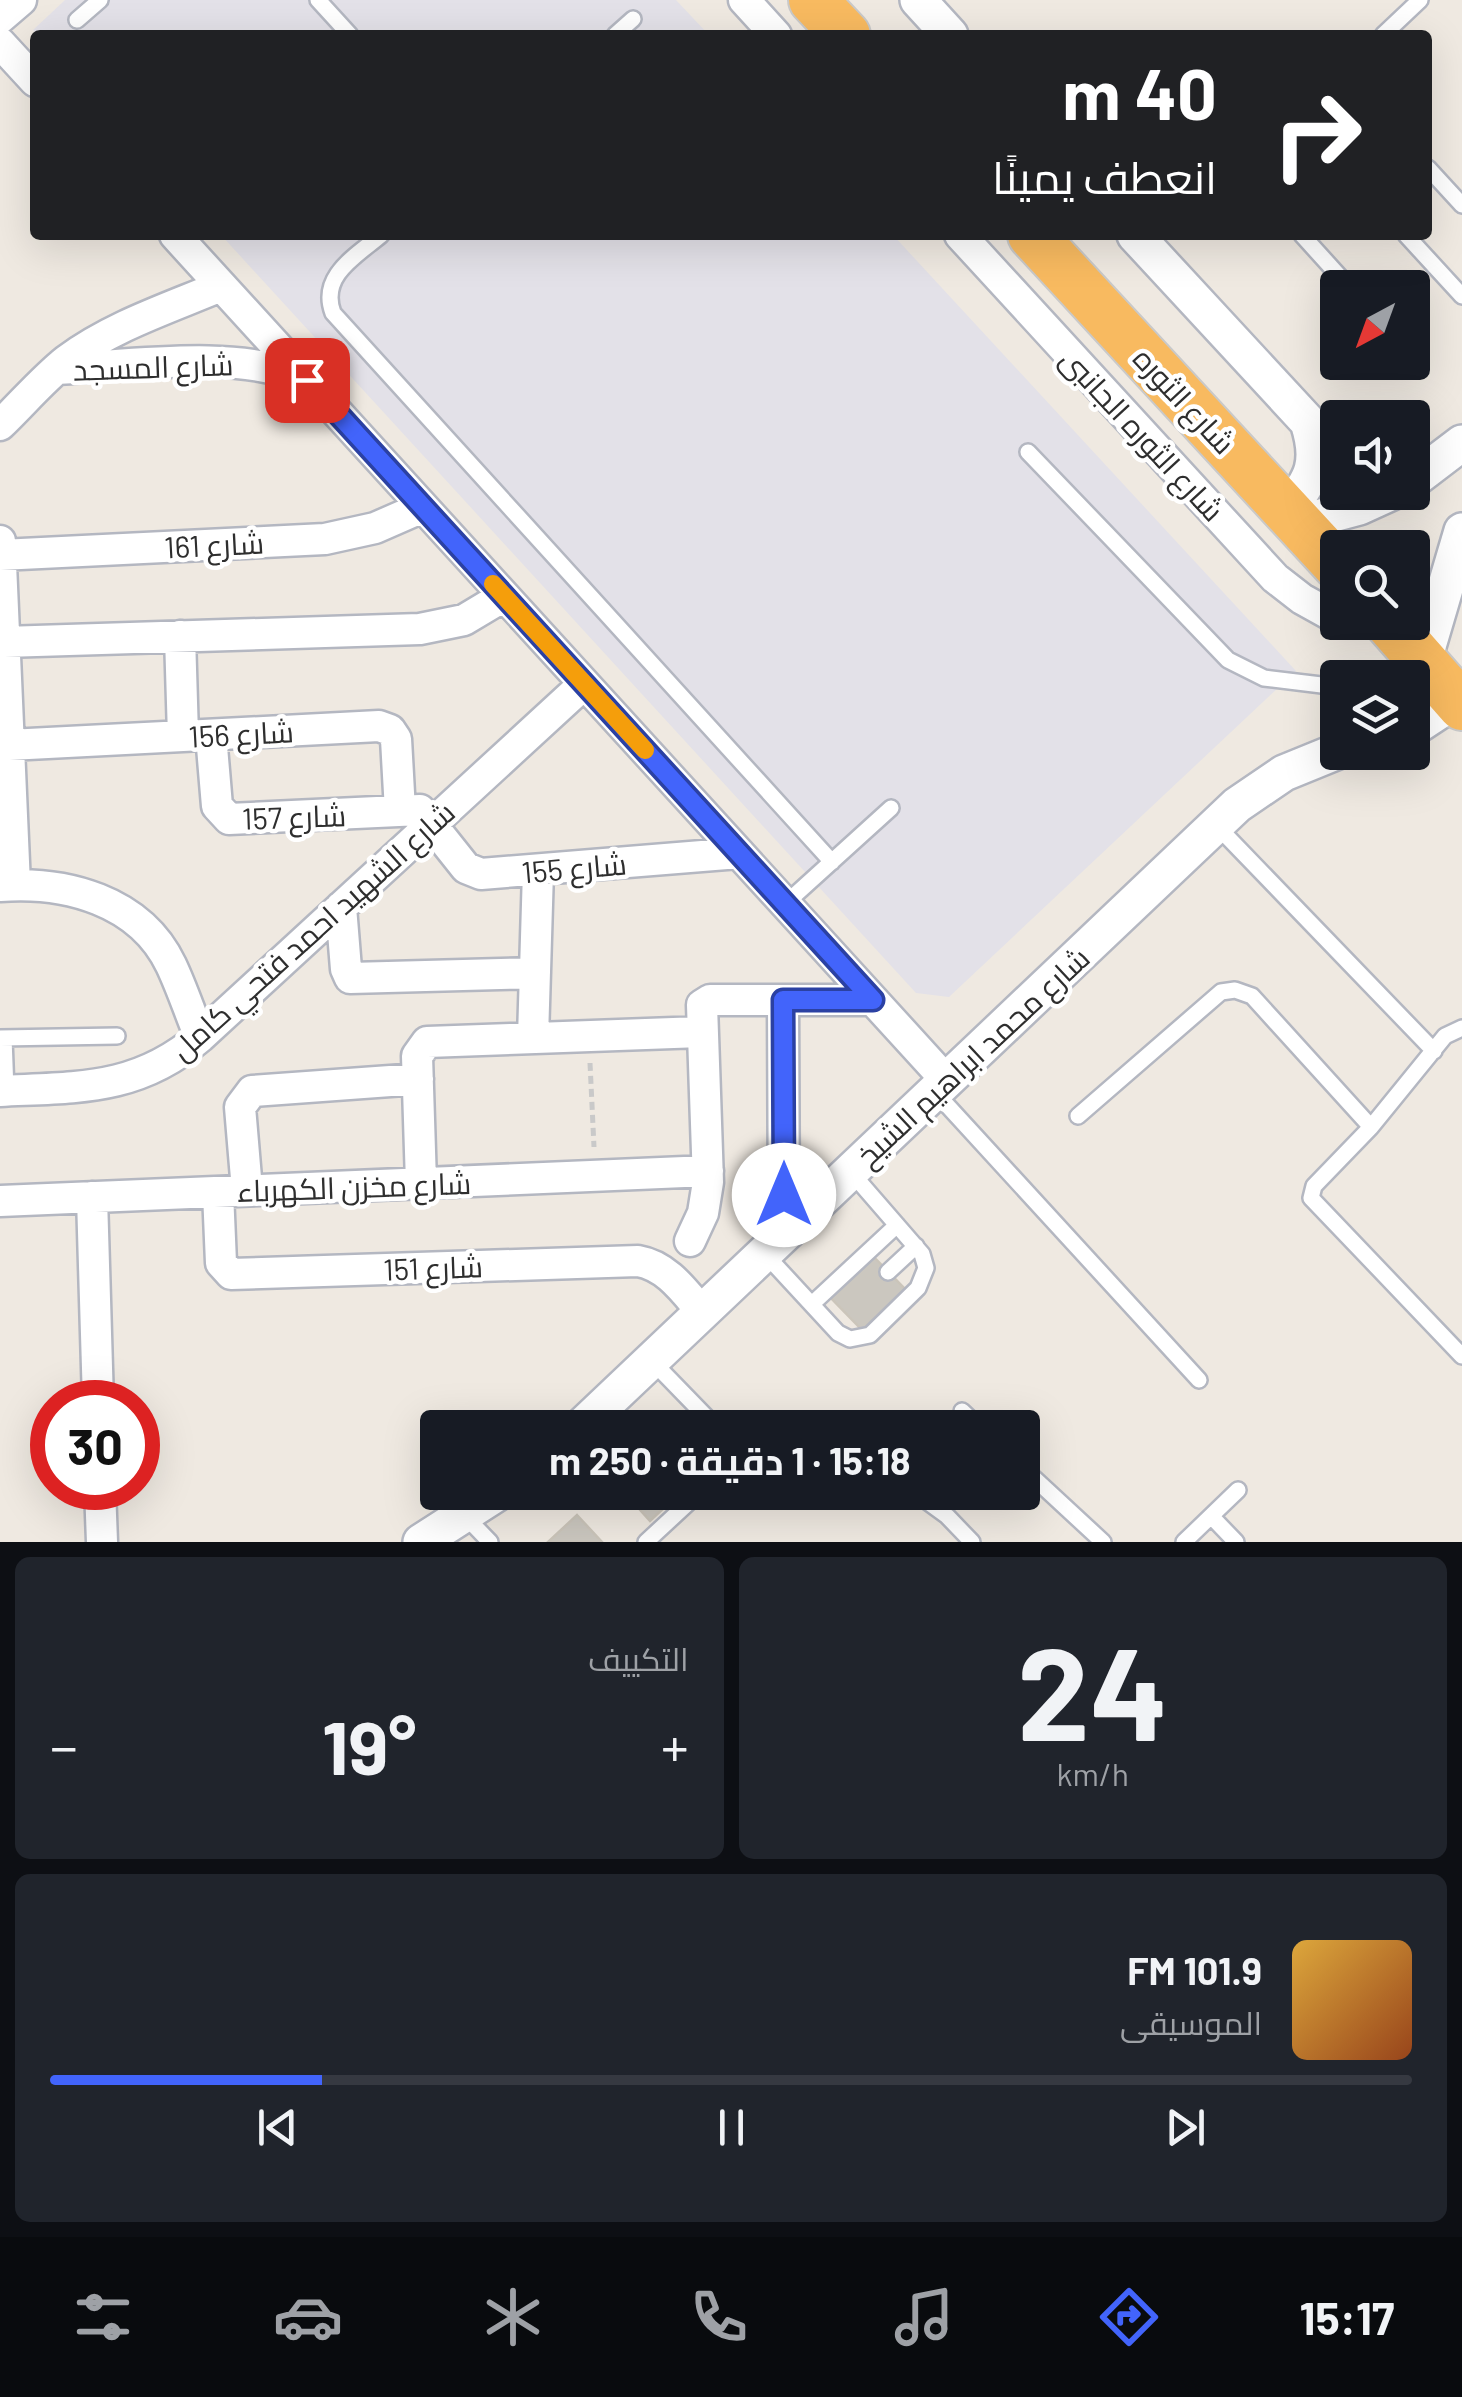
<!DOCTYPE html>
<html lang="ar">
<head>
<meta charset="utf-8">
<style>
	body { margin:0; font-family:Barlow,Cairo,sans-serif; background:#20242c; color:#f1f3f6; direction:rtl; height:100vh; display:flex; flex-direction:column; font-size:38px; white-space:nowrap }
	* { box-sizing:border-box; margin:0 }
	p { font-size:32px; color:#9ea1a6 }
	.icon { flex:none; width:55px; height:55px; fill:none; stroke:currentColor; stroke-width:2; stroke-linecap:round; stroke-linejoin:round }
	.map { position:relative; height:1542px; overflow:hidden; direction:ltr }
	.details { display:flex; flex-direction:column; gap:15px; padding:15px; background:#0d0f14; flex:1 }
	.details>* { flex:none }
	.banner { position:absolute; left:30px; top:30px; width:1402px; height:210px; border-radius:10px; box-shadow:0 10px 40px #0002; direction:rtl; background:#202124; color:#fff; overflow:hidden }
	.needle { width:65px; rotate:221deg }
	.buttons { position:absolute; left:1320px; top:270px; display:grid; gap:20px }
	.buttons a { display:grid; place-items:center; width:110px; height:110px; border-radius:10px; background:#171b24; box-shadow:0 10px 40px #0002; font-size:50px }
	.speed { position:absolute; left:30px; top:1380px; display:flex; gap:20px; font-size:50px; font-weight:700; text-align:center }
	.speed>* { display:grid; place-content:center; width:130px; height:130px; border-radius:50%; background:#171b24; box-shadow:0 10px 40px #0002; line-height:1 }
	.speed .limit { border:15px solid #d22; background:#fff; color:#111 }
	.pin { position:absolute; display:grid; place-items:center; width:85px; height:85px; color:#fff; margin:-42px; border-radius:20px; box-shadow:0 5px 15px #0006 }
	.me { position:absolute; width:110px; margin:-55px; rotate:0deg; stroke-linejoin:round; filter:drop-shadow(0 0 8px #0008) }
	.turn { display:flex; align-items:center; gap:35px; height:210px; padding:0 50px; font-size:45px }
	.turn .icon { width:130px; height:130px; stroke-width:2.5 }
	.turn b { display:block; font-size:70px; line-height:85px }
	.big { font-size:75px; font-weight:700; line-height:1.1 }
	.details .widget { flex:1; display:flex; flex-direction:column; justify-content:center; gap:15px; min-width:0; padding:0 35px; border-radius:15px; background:#20242c }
	.details .dial { align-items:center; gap:0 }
	.dial b { font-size:130px; line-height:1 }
	.song { display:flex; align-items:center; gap:30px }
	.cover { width:120px; height:120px; border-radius:15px; background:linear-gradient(135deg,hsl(40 70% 55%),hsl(20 70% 35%)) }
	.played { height:10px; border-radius:5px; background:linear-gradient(90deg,#4264fb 20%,#363941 20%) }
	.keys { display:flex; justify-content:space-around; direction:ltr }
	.heat { display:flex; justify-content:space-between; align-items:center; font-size:55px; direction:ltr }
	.details .tiles { flex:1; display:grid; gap:15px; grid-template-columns:1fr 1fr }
	.widget:last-child { grid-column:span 2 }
	.trip { position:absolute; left:420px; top:1410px; width:620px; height:100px; border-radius:10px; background:#171b24; box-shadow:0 10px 40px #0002; font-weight:700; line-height:100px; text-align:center; direction:rtl }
	.dock { display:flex; height:160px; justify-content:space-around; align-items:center; background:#090b0e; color:#9ea1a6 }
	.dock .icon { width:70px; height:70px }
	.dock .selected { color:#4264fb }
	.dock b { font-size:45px; color:#f1f3f6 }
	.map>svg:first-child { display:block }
	.industrial { fill:#e3e1e8 }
	.building { fill:#cbc7bf; stroke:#cbc5ba; stroke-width:2.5 }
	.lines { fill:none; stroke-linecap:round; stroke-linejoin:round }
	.service-casing { stroke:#b4b7c1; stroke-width:20 }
	.minor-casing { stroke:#b4b7c1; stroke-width:35 }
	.tertiary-casing { stroke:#b4b7c1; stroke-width:40 }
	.trunk-casing { stroke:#c9c9c9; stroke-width:52 }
	.path { stroke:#c9c9c9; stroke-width:5; stroke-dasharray:8 5; stroke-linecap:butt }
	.service { stroke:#fff; stroke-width:15 }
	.minor { stroke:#fff; stroke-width:30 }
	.tertiary { stroke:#fff; stroke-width:35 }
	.trunk { stroke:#f8ba60; stroke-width:48 }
	.route-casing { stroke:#2b41a3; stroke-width:25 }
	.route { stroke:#4264fb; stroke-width:18 }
	.slow { stroke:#f59e0b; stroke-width:18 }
	.labels { text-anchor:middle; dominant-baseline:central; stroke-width:9; stroke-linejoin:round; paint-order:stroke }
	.street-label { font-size:30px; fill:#2e2e2e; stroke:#fff }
</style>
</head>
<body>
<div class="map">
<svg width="1462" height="1542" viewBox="0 0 1462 1542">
	<rect width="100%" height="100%" fill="#efe9e1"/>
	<path class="industrial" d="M65 0H676L709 35H38L33 30Z
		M221 235H893L1296 671 949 997 916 993Z"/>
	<path class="building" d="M870 1253 905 1289 862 1330 827 1294Z
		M624 1492H681L650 1521Z
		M577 1515 602 1542H548Z"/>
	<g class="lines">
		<defs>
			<path id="service" d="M318 0 350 35
				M77 20 100 0
				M615 35 633 19
				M1383 35 1420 0
				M1428 168 1462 205
				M381 235C356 256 319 276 333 313L832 862
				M1302 235 1350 288
				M1406 235 1462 296
				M1028 452 1228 660 1264 678 1338 687
				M1216 825 1434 1051
				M785 904 891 808
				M1462 1028 1445 1036 1371 1127 1314 1186 1311 1198 1462 1356
				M0 1038 117 1036
				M4 1038 6 1091
				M935 1092 1199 1380
				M1078 1116 1221 992 1235 990 1252 996 1371 1127
				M765 1254 838 1333 850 1339 870 1335 918 1288 926 1268 922 1254 850 1171
				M888 1272 916 1246
				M812 1304 897 1225
				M651 1360 717 1428
				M962 1411 980 1428
				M1022 1467 1103 1542
				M914 1492 947 1516 972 1542
				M464 1515 490 1542
				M1211 1516 1236 1542
				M646 1542 700 1492
				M1184 1542 1238 1490"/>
			<path id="minor" d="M744 0 776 35
				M0 18 21 0
				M0 43 35 81
				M175 235 946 1080
				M960 235 1275 578 1302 599 1338 619
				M57 369C127 366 238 349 301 378
				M0 425C22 404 43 379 67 360 113 326 169 308 221 286
				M0 541 15 885
				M0 555 325 539 375 528 423 507
				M180 636 183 736
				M4 642 420 629 464 620 504 596
				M211 735 217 806 229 819 420 810
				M9 745 379 726 390 730 396 739 400 811
				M431 824 466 868 481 874 739 853
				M0 886C65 881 140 900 171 965 182 988 190 1013 200 1037
				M341 907 346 969 350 978 535 973
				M783 1000 784 1234
				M533 1038 538 871
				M0 1091C78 1087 137 1091 200 1037L584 684
				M421 1183 417 1056 427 1042 701 1032
				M247 1190 240 1107 252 1091 418 1079
				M218 1192 221 1263 231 1274 638 1261C667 1266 684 1291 702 1312
				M92 1197 98 1402
				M0 1201 708 1171
				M690 1241 703 1213 708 1182 702 1005 710 1000H873
				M100 1488 102 1542"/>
			<path id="tertiary" d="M918 0 950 35
				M1135 235 1308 422C1321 462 1313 479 1287 510
				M1412 481 1462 443
				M1299 523 1359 507 1392 492
				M1423 663 1462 531
				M1412 729 1456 700
				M580 1428 1237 805 1284 773 1338 751
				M421 1542 499 1492"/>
			<path id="trunk" d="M813 0 846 35
				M1032 235 1338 566
				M1388 622 1462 706"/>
		</defs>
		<use href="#service" class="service-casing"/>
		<use href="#minor" class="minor-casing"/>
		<use href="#tertiary" class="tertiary-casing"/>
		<use href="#trunk" class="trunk-casing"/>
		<path class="path" d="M590 1063 594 1147"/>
		<use href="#service" class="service"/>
		<use href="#minor" class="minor"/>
		<use href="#tertiary" class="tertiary"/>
		<use href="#trunk" class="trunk"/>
	</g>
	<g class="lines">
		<defs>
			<path id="route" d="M307 380 873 1000H783L784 1195"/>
		</defs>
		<use href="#route" class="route-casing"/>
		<use href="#route" class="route"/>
		<path class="slow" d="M493 584 645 750"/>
	</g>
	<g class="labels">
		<g class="street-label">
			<text transform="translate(153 366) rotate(-2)">شارع المسجد</text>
			<text transform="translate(1185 400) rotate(47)">شارع الثوره</text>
			<text transform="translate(1143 434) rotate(47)">شارع الثوره الجانبى</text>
			<text transform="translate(214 544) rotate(-3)">شارع 161</text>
			<text transform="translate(241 733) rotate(-3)">شارع 156</text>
			<text transform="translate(294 816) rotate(-2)">شارع 157</text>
			<text transform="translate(574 867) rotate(-5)">شارع 155</text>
			<text transform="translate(312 930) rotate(-42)">شارع الشهيد احمد فتحي كامل</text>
			<text transform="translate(972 1056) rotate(-43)">شارع محمد ابراهيم الشيخ</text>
			<text transform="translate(354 1186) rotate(-2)">شارع مخزن الكهرباء</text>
			<text transform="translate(433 1267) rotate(-2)">شارع 151</text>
		</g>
	</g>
</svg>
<div class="buttons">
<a><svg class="needle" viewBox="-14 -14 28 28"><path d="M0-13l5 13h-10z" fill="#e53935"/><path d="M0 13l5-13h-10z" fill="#9ea1a6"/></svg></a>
<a><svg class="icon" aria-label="sound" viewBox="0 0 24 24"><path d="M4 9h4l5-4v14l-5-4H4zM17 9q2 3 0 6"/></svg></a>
<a><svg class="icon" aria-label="search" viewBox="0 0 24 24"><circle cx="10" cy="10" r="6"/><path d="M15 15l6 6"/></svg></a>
<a><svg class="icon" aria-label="layers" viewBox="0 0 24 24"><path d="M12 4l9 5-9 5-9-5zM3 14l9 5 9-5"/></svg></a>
</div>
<div class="speed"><div class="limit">30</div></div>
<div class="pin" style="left:307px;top:380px;background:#d93025"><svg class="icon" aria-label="arrive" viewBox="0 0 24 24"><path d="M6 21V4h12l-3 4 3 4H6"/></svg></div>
<svg class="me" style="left:784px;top:1195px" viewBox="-20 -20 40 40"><circle r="19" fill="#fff"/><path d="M0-13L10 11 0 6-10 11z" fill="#4264fb"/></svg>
<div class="trip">15:18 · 1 دقيقة · 250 m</div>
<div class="banner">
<div class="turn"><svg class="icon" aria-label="right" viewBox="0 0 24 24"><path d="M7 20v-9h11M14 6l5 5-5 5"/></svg><div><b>40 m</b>انعطف يمينًا</div></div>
</div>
</div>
<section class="details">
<div class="tiles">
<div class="widget dial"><b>24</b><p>km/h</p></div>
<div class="widget"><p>التكييف</p>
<div class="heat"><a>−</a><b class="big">19°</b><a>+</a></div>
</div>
<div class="widget">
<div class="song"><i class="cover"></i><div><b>101.9 FM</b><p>الموسيقى</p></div></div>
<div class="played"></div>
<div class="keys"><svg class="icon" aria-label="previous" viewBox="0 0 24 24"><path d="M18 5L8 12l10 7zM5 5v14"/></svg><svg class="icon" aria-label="pause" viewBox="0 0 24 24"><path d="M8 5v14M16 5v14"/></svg><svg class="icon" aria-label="next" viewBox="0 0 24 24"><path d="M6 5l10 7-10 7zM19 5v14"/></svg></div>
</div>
</div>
</section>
<nav class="dock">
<b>15:17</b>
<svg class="icon selected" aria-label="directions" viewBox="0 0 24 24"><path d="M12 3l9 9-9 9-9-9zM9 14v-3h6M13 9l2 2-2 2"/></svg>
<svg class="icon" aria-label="music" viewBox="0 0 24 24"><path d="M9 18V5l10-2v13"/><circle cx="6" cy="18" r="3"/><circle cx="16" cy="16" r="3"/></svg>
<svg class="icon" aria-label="phone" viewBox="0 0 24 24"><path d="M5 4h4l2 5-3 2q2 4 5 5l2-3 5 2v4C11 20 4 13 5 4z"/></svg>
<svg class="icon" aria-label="climate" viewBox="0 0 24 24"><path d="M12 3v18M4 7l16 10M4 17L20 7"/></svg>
<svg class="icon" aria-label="car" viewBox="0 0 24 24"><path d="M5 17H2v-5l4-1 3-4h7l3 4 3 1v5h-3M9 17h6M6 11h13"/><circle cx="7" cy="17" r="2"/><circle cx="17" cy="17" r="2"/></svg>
<svg class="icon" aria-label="filters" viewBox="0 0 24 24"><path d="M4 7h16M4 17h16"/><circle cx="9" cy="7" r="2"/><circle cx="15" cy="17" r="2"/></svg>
</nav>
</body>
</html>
